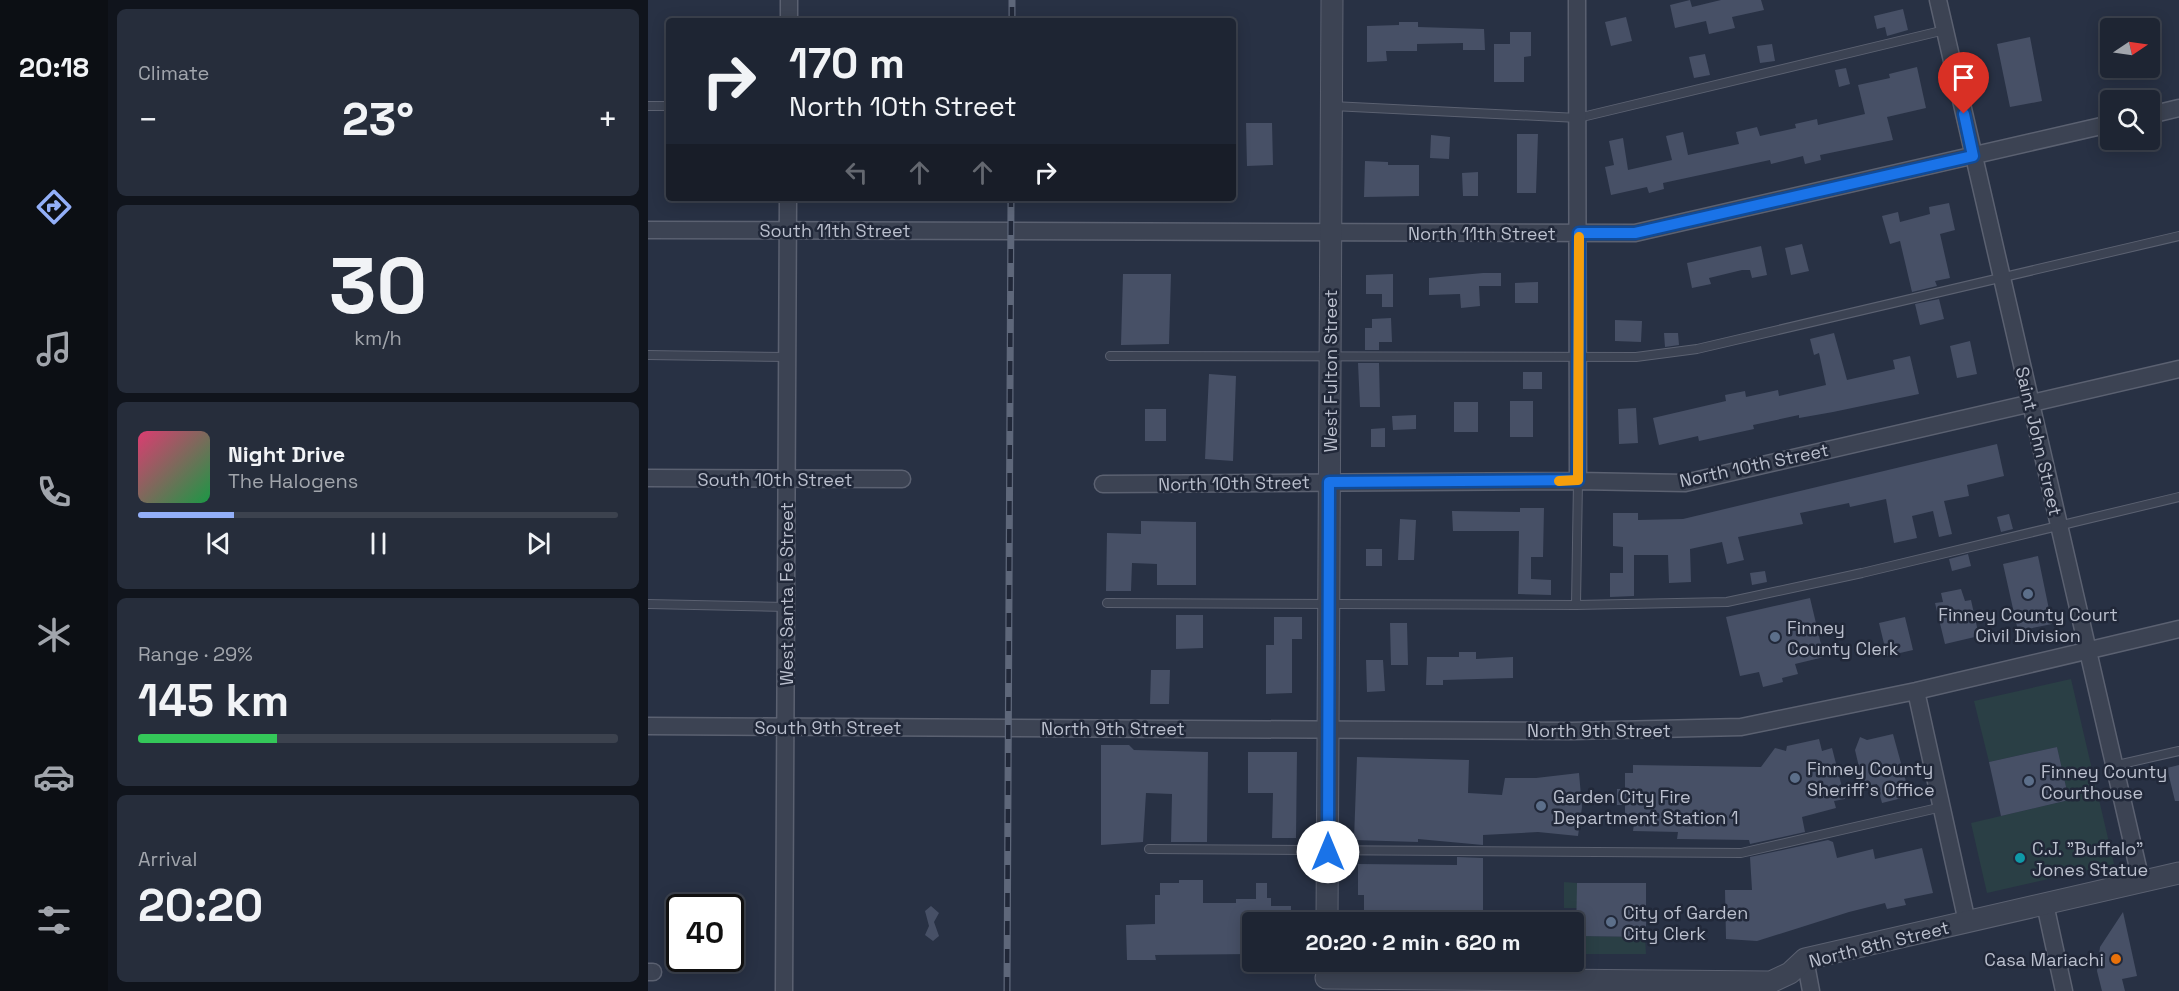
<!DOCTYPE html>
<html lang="en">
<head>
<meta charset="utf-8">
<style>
	body { margin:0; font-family:"Space Grotesk",sans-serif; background:#262d3b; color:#f1f3f6; height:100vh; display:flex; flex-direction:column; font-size:22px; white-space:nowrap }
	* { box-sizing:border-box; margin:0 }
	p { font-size:20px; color:#a1a5ac }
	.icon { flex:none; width:33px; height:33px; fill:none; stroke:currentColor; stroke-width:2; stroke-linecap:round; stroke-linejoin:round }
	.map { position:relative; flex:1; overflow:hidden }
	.panel { display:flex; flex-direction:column; gap:9px; padding:9px; background:#10141c; width:540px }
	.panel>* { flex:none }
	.top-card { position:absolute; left:18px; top:18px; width:570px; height:183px; border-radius:6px; box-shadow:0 3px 15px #0003,0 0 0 2px #3c424e; background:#1e2533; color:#f1f3f6; overflow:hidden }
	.needle { width:39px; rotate:77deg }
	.tools { position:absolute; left:1452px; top:18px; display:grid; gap:12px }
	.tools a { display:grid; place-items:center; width:60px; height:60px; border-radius:6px; background:#1e2533; box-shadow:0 3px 15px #0003,0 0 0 2px #3c424e; font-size:30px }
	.speed { position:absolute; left:18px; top:894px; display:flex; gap:12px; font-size:30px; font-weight:700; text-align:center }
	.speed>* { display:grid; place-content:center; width:78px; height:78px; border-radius:50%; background:#1e2533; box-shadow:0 3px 15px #0003,0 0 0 2px #3c424e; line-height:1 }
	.speed .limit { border:3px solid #111; border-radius:9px; background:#fff; color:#111 }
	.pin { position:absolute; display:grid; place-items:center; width:51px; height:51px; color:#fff; margin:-62px -26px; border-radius:50% 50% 50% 0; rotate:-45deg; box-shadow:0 0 6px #0007 }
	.pin .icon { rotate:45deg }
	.me { position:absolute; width:66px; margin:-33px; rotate:0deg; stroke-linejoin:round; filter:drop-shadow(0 0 4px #0008) }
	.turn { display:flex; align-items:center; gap:21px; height:126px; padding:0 24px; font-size:27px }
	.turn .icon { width:78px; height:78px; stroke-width:2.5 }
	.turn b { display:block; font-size:42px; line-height:51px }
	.lanes { display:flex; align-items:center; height:57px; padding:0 24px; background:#0003; justify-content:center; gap:30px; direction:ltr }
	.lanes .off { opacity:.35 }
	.big { font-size:45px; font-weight:800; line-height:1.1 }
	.panel .widget { flex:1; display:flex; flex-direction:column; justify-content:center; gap:9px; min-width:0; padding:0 21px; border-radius:9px; background:#262d3b }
	.panel .dial { align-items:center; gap:0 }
	.dial b { font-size:78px; line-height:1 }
	.song { display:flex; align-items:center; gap:18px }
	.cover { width:72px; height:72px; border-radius:9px; background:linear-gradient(135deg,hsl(340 70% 55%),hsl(140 70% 35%)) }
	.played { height:6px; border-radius:3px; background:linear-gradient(90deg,#93aff8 20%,#3c424e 20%) }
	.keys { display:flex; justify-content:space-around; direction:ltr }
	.heat { display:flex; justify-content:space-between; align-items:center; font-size:33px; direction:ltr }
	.charge { height:9px; border-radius:4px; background:linear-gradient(90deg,#34c759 29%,#3c424e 0) }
	.trip { position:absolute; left:594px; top:912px; width:342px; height:60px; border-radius:6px; background:#1e2533; box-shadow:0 3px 15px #0003,0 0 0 2px #3c424e; font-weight:800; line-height:60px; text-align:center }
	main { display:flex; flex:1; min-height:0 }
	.tabs { display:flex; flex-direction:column; width:108px; justify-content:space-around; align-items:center; background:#0c0f14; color:#a1a5ac }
	.tabs .icon { width:42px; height:42px }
	.tabs .on { color:#93aff8 }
	.tabs b { font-size:27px; color:#f1f3f6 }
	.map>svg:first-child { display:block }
	.green { fill:#2a3f45 }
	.building { fill:#475066 }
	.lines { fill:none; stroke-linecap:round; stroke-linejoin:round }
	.service-casing { stroke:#5b6171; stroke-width:10 }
	.minor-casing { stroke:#5b6171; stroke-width:19 }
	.tertiary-casing { stroke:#5b6171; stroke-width:23 }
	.service { stroke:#3c4353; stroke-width:8 }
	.minor { stroke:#3c4353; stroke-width:16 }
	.tertiary { stroke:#3c4353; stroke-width:21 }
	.rail-casing { stroke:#5e677a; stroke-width:7 }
	.rail { stroke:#212839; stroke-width:4.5; stroke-dasharray:14; stroke-linecap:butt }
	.route-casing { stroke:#114b97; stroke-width:15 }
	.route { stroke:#1a73e8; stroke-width:10 }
	.slow { stroke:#f59e0b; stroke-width:10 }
	.service-dot { fill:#5c6f8a; stroke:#212839; stroke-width:2 }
	.culture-dot { fill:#0f9aa8; stroke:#212839; stroke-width:2 }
	.food-dot { fill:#e8710a; stroke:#212839; stroke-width:2 }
	.labels { text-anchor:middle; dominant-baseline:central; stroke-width:5; stroke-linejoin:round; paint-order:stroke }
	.street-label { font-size:18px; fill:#babfcd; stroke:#212839 }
	.poi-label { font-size:18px; fill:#babfcd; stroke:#212839; text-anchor:start }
</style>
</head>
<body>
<main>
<nav class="tabs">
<b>20:18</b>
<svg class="icon on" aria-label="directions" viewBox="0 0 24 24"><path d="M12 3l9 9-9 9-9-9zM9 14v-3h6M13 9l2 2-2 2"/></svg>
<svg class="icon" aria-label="music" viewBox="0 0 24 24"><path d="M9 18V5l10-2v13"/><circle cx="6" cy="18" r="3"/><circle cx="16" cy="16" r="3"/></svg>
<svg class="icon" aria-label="phone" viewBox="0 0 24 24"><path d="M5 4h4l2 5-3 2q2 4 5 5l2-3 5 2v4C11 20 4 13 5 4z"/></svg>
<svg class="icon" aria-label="climate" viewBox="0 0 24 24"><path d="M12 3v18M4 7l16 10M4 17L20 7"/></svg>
<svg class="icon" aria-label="car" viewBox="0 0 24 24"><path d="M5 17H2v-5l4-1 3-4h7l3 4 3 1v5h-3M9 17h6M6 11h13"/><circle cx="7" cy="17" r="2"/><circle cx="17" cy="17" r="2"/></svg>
<svg class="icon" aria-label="filters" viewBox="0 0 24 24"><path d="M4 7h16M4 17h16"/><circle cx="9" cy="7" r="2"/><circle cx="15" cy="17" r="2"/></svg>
</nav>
<section class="panel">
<div class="widget"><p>Climate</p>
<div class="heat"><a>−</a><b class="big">23°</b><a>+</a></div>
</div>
<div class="widget dial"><b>30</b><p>km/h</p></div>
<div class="widget">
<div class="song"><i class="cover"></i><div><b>Night Drive</b><p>The Halogens</p></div></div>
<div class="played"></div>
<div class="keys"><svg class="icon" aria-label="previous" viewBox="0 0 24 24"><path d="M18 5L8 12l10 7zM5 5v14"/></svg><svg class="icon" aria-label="pause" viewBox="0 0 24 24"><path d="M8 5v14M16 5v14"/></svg><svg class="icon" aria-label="next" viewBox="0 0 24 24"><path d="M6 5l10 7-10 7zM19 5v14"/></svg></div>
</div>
<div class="widget"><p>Range · 29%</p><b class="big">145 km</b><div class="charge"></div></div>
<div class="widget"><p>Arrival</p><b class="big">20:20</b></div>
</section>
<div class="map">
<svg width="1531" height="991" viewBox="0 0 1531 991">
	<rect width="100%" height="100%" fill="#283144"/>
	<path class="green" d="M1423 679 1466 864 1339 893 1323 823 1421 800 1409 747 1341 762 1326 701Z
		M916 882 929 883V908H916Z
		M929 936 997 937 998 954H929Z"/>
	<path class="building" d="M1042 0 1044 7 1073 0H1113L1116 10 1084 17 1087 28 1061 34 1058 21 1027 28 1022 5Z
		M1255 9 1260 30 1239 36 1237 27 1229 29 1226 16Z
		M978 17 984 41 963 46 957 22Z
		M751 22H770V27L836 29 837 50H815V43L769 44V51H738L739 61 719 62V26L751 25Z
		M862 32H883V56L876 57V82H846V44H862Z
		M1382 37 1394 101 1362 107 1349 44Z
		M1124 44 1127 61 1112 63 1109 46Z
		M1057 54 1062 75 1046 78 1041 57Z
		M1269 67 1278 108 1239 117 1245 140 1172 155 1173 160 1157 164 1155 156 1123 164 1122 160 1015 183 1016 189 1001 193 999 187 963 195 957 167 966 165 961 141 975 138 980 170 1024 160 1018 136 1035 132 1040 155 1091 144 1088 132 1109 127 1112 136 1148 128 1147 124 1169 119 1170 125 1217 114 1210 85 1242 78 1241 74Z
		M1198 68 1202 84 1191 87 1187 70Z
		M598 123H624L625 165 599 166Z
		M869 134H890L888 193H869Z
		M783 135 802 137 801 159 782 158Z
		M717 161 740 162V165H771V196L716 197Z
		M830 172V196H815L814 173Z
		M1301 203 1307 230 1292 234 1302 278 1287 281 1289 286 1264 292 1252 241 1242 244 1234 216 1250 212 1252 222 1282 214 1281 207Z
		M1154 244 1161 271 1143 275 1137 248Z
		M1113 246 1119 275 1104 278 1102 270H1094L1061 278 1063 284 1044 288 1039 263Z
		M835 273H853V286H831L832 306 813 308 812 294 781 295V278Z
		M475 274H523L521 344 473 345Z
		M745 274V307H734V294H718V275Z
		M890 282V303H867V283Z
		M1291 299 1296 319 1272 325 1267 304Z
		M743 318 744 342H731V350H717V328H724V319Z
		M967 320 994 321 993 342 967 341Z
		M1016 333H1030L1031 345 1017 347Z
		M1186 333 1199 380 1247 369 1245 360 1262 356 1271 394 1185 412 1151 418V415L1105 425 1106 429 1051 441 1050 436 1011 445 1005 418 1078 401 1077 395 1097 391 1098 397 1130 390 1131 396 1178 385 1171 353 1166 355 1162 339Z
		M1322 341 1329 374 1309 378 1302 346Z
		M710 363H731L732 407H712Z
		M875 372H894V389H875Z
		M561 374 588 376 585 461 557 459Z
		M862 401H885V437H862Z
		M806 402H830V432H806Z
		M988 408 990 443 971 444 970 409Z
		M497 409H518V441H497Z
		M768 415V429L745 430 744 416Z
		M737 428V447H723V429Z
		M1349 444 1356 476 1319 485 1321 496 1296 501 1304 534 1291 537 1285 511 1264 516 1269 538 1246 543 1238 499 1202 507 1201 503 1152 513 1155 524 1090 537 1096 560 1079 564 1074 542 1042 549 1043 582 1021 583 1020 555H986V596L962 597V573H975V547L965 546V513H990V520L1035 519Z
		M872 508H896L895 557H883V579L903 580V595L870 594 871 531H805L804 511 872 512Z
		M1361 514 1365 529 1353 532 1349 517Z
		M752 519 768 520 766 560H750Z
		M493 521 548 522V585H509V564L484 563 483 591H458L459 533 493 534Z
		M718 549H734V566H718Z
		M1320 554 1323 566 1304 571 1301 559Z
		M1390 556 1404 624 1370 631 1355 564Z
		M1117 571 1119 582 1104 585 1102 573Z
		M1313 589 1317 601 1323 600 1331 636 1297 644 1287 603 1295 602 1293 593Z
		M1162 598 1176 657 1147 664 1150 674 1134 678 1135 682 1115 687 1111 672 1092 676 1078 617Z
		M528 615H555V648L528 649Z
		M626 617H654V639H644V693L618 694V645H626Z
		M1257 617 1265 650 1239 656 1231 623Z
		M742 623H759L760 665H743Z
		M811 652H828V659L865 657V678L795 680V685H778L779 657H811Z
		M718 660H735L737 691 719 692Z
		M503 670H522L521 704H502Z
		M1245 734 1262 796 1234 803 1229 784 1216 788 1207 750 1212 737 1219 740Z
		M1171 739 1174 751 1184 748 1197 799 1186 801 1188 808 1154 817 1157 832 1102 844 1101 840 1029 839 1030 832 985 831 986 824H977V805H969V789H977V773H985V765L1113 767 1127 748 1138 751 1139 746Z
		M453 745H481L486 750 560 752 559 842H523L524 794 498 793 495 842 453 845Z
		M1409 747 1421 800 1353 816 1341 762Z
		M600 752H649L648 838H624L625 793H600Z
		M709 757 821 760 820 793 854 795 857 778H888L931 773 934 807 930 836 890 832 835 835V845L770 839V842L706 840Z
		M1531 765V801H1527L1519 768Z
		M1180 840 1185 842 1189 858 1225 849 1227 859 1274 848 1285 893 1256 899 1258 905 1239 909 1237 903 1201 912 1109 941 1078 939 1077 890H1104L1102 857Z
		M809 857 835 858V922H716V895H710V864L809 865Z
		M531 880H555V903H588V899H608V883H619V898H623V906H643V922H604V954L507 955 508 960H479L478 925 507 924V895H512V883H531Z
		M929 883H998V937L928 936Z
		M283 906 291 913 286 922 291 936 285 941 277 935 281 926 277 911Z
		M1475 912 1489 976 1474 979 1477 991H1454L1449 971 1452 947Z"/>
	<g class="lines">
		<defs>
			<path id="service" d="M0 106H21
				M684 106 930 118 1297 30
				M0 355 139 357
				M462 356 988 357 1049 349 1531 236
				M459 603 928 605 1079 602 1214 573 1531 497
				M0 604 138 607
				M928 605 930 481
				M1465 766 1531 751
				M501 849 1093 853 1294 807"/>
			<path id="minor" d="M929 0 930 481
				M1290 0 1493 881
				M141 21V0
				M1502 115 1531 108
				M0 230 987 233 1462 124
				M0 478 254 479
				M455 484 930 481 1037 483 1531 369
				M1268 691 1319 922
				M0 726 924 731 1093 727 1268 691 1531 629
				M1397 904 1416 991
				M1157 959 1163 991
				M0 972H5
				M136 991 140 198"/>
			<path id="tertiary" d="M679 922 684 0
				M678 978 1123 982 1142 973 1157 959 1531 873"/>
		</defs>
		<use href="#service" class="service-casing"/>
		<use href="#minor" class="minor-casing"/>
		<use href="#tertiary" class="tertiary-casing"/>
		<use href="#service" class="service"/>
		<use href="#minor" class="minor"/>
		<use href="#tertiary" class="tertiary"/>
		<defs>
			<path id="rail" d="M364 21V0
				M359 991 363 198"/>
		</defs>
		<use href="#rail" class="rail-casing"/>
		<use href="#rail" class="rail"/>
	</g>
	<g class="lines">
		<defs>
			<path id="route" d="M680 852 681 482 930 480 931 233H987L1325 156 1316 114"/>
		</defs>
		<use href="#route" class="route-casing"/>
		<use href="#route" class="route"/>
		<path class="slow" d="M911 481 930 480 931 237"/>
	</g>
	<g class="service-dot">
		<circle cx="1380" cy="594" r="6"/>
		<circle cx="1127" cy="637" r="6"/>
		<circle cx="1147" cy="778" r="6"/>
		<circle cx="1381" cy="781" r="6"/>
		<circle cx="893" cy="806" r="6"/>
		<circle cx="963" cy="922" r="6"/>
	</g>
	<circle class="culture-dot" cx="1372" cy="858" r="6"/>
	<circle class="food-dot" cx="1468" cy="959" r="6"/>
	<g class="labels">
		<g class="street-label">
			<text x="187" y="230">South 11th Street</text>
			<text x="834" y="233">North 11th Street</text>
			<text transform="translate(682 371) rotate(-90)">West Fulton Street</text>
			<text transform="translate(1391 441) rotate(77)">Saint John Street</text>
			<text transform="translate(1106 465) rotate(-12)">North 10th Street</text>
			<text x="127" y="479">South 10th Street</text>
			<text transform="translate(586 483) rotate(-1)">North 10th Street</text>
			<text transform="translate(138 594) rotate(-90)">West Santa Fe Street</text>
			<text x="180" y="727">South 9th Street</text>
			<text x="465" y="728">North 9th Street</text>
			<text x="951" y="730">North 9th Street</text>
			<text transform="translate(1231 944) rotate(-14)">North 8th Street</text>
		</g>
		<g class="poi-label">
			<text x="1380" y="614" text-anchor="middle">Finney County Court<tspan x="1380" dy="21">Civil Division</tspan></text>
			<text x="1139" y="627">Finney<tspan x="1139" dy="21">County Clerk</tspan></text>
			<text x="1159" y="768">Finney County<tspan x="1159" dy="21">Sheriff's Office</tspan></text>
			<text x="1393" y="771">Finney County<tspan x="1393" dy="21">Courthouse</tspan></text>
			<text x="905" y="796">Garden City Fire<tspan x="905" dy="21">Department Station 1</tspan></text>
			<text x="1384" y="848">C.J. "Buffalo"<tspan x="1384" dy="21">Jones Statue</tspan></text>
			<text x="975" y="912">City of Garden<tspan x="975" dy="21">City Clerk</tspan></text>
			<text x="1456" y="959" text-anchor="end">Casa Mariachi</text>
		</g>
	</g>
</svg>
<div class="tools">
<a><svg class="needle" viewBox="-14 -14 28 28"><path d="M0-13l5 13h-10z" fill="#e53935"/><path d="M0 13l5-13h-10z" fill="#a1a5ac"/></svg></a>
<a><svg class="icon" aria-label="search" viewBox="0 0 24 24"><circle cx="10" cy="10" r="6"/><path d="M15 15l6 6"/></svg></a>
</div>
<div class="speed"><div class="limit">40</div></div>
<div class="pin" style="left:1316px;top:114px;background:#d93025"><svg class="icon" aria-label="arrive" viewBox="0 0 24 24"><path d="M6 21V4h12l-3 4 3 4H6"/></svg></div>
<svg class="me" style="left:680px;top:852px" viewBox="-20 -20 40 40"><circle r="19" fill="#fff"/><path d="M0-13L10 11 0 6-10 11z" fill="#1a73e8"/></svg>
<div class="trip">20:20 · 2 min · 620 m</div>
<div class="top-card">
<div class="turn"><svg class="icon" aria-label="right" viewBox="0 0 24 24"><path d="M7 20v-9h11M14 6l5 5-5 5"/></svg><div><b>170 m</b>North 10th Street</div></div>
<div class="lanes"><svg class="icon off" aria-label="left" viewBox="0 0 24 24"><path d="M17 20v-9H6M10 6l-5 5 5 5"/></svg><svg class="icon off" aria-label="ahead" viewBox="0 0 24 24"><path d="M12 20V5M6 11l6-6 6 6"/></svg><svg class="icon off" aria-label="ahead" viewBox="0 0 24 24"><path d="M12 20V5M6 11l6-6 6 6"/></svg><svg class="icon" aria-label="right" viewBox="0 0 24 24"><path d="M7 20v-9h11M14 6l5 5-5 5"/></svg></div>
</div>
</div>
</main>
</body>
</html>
